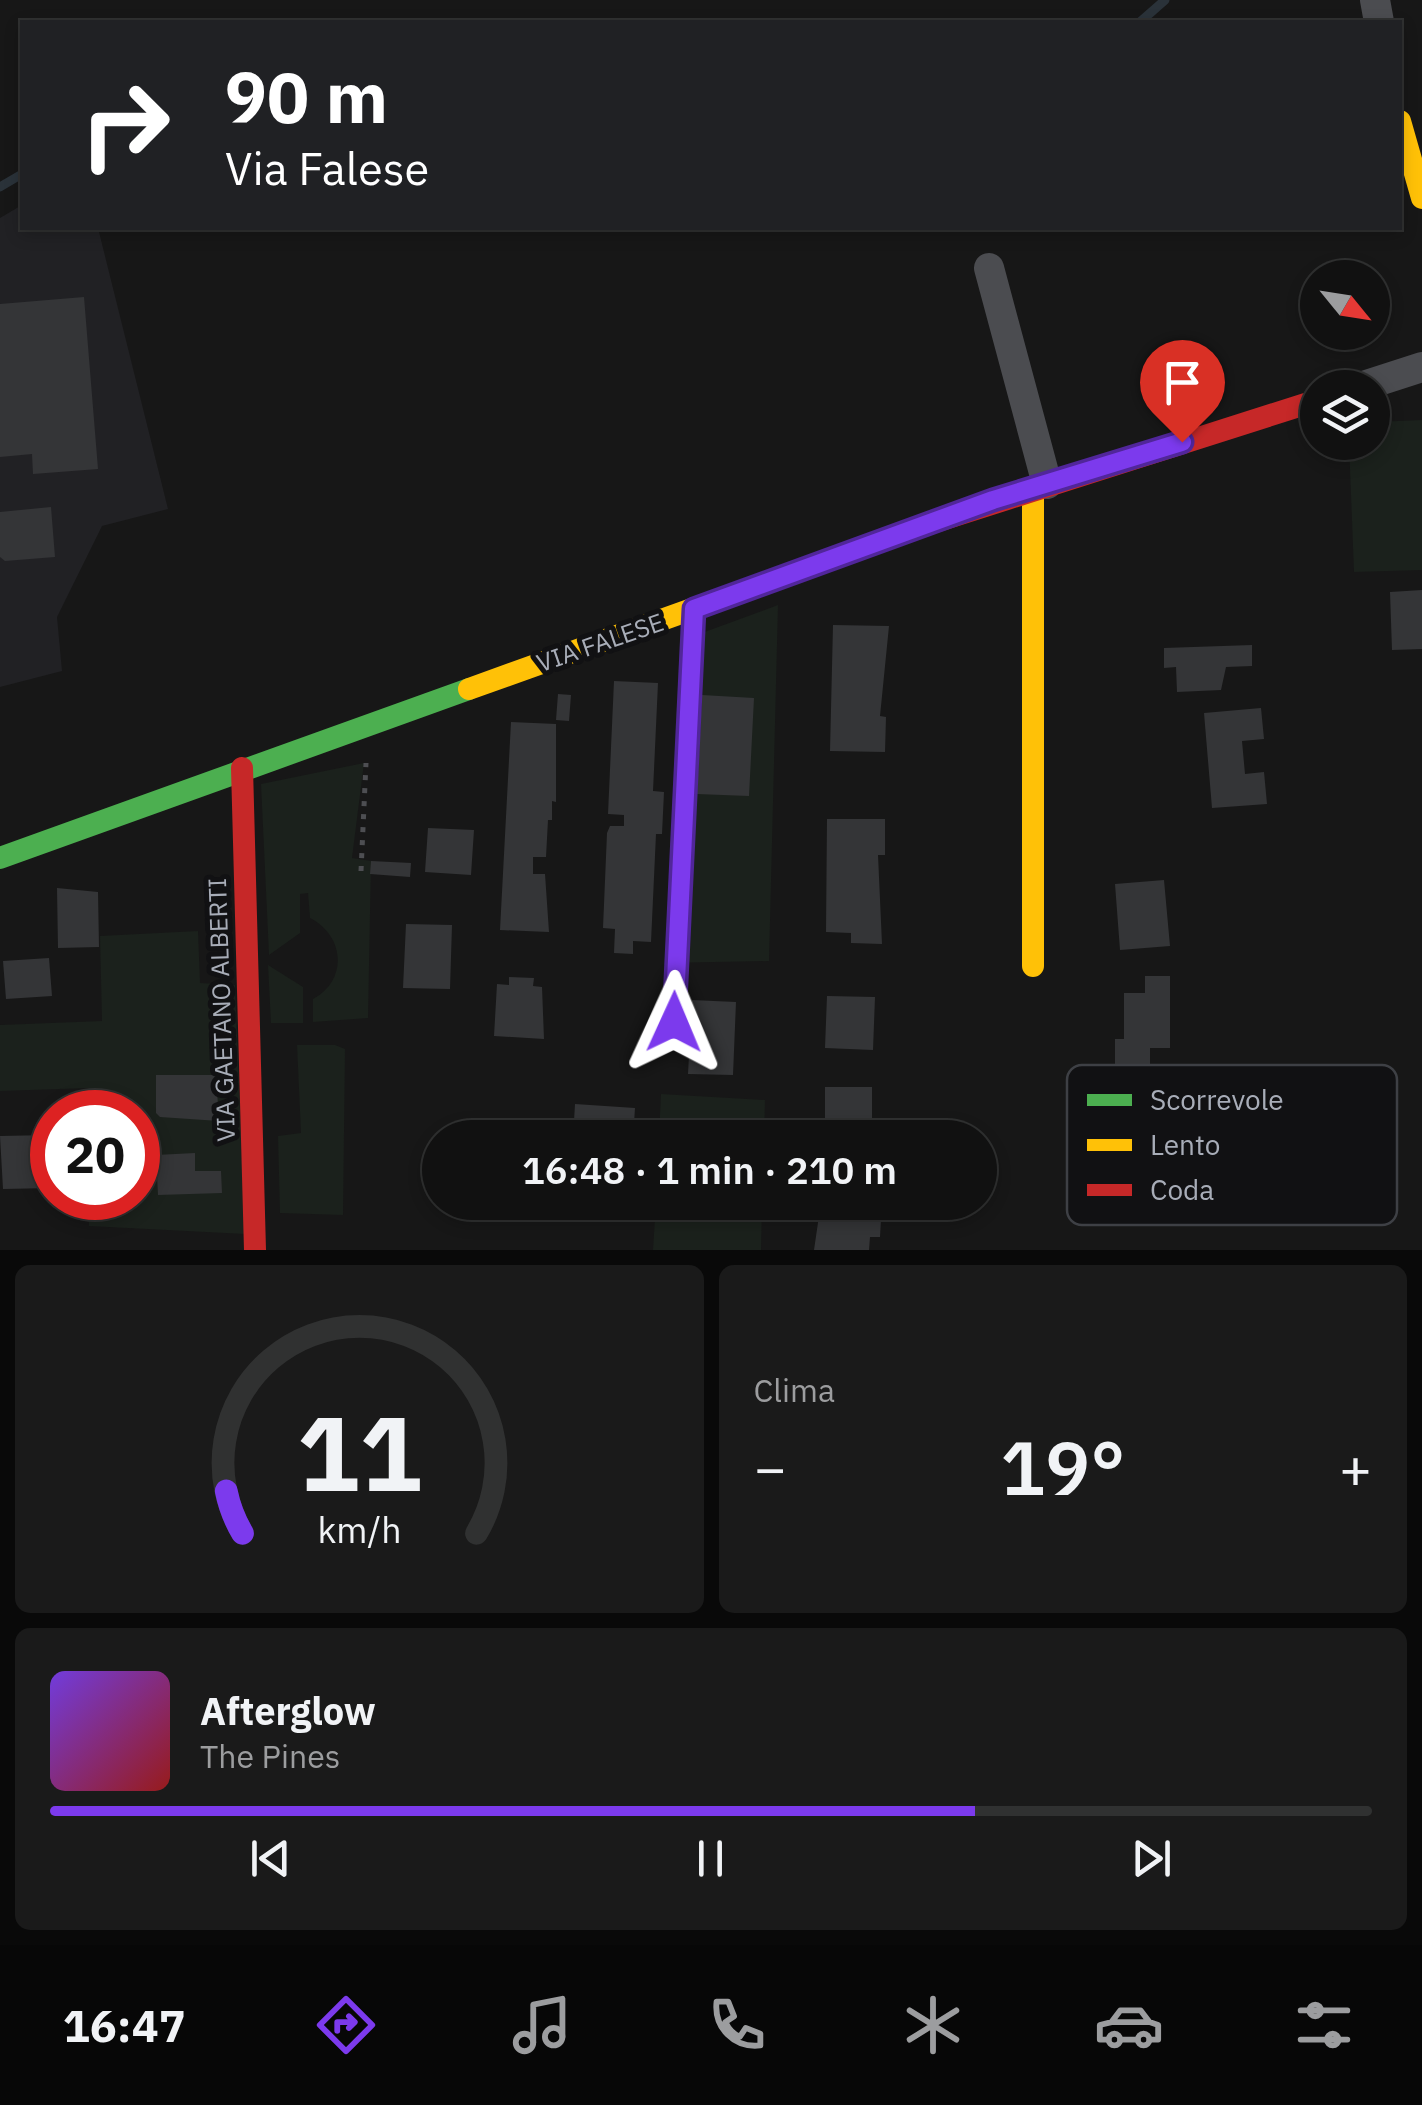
<!DOCTYPE html>
<html lang="it">
<head>
<meta charset="utf-8">
<style>
	body { margin:0; font-family:"IBM Plex Sans",sans-serif; background:#1a1a1a; color:#f1f3f6; height:100vh; display:flex; flex-direction:column; font-size:38px; white-space:nowrap }
	* { box-sizing:border-box; margin:0 }
	p { font-size:32px; color:#9c9d9f }
	.icon { flex:none; width:55px; height:55px; fill:none; stroke:currentColor; stroke-width:2; stroke-linecap:round; stroke-linejoin:round }
	.map { position:relative; height:1250px; overflow:hidden }
	.side { display:flex; flex-direction:column; gap:15px; padding:15px; background:#090909; flex:1 }
	.side>* { flex:none }
	.hud { position:absolute; left:20px; top:20px; width:1382px; height:210px; border-radius:0px; box-shadow:0 5px 15px #0003,0 0 0 2px #303131; background:#202124; color:#fff; overflow:hidden }
	.needle { width:65px; rotate:120deg }
	.tools { position:absolute; left:1300px; top:260px; display:grid; gap:20px }
	.tools a { display:grid; place-items:center; width:90px; height:90px; border-radius:50%; background:#111; box-shadow:0 5px 15px #0003,0 0 0 2px #303131; font-size:50px }
	.speed { position:absolute; left:30px; top:1090px; display:flex; gap:20px; font-size:50px; font-weight:700; text-align:center }
	.speed>* { display:grid; place-content:center; width:130px; height:130px; border-radius:50%; background:#111; box-shadow:0 5px 15px #0003,0 0 0 2px #303131; line-height:1 }
	.speed .limit { border:15px solid #d22; background:#fff; color:#111 }
	.pin { position:absolute; display:grid; place-items:center; width:85px; height:85px; color:#fff; margin:-102px -42px; border-radius:50% 50% 50% 0; rotate:-45deg; box-shadow:0 0 10px #0007 }
	.pin .icon { rotate:45deg }
	.me { position:absolute; width:110px; margin:-55px; rotate:1deg; stroke-linejoin:round; filter:drop-shadow(0 0 8px #0008) }
	.turn { display:flex; align-items:center; gap:35px; height:210px; padding:0 40px; font-size:45px }
	.turn .icon { width:130px; height:130px; stroke-width:2.5 }
	.turn b { display:block; font-size:70px; line-height:85px }
	.big { font-size:75px; font-weight:600; line-height:1.1 }
	.side .tile { flex:1; display:flex; flex-direction:column; justify-content:center; gap:15px; min-width:0; padding:0 35px; border-radius:15px; background:#1a1a1a }
	.side .dial { align-items:center; gap:0 }
	.dial svg { height:260px; overflow:visible; fill:none; stroke:#303131; stroke-width:7; stroke-linecap:round; text-anchor:middle }
	.dial text { fill:#f1f3f6; stroke:none }
	.song { display:flex; align-items:center; gap:30px }
	.cover { width:120px; height:120px; border-radius:15px; background:linear-gradient(135deg,hsl(260 70% 55%),hsl(0 70% 35%)) }
	.played { height:10px; border-radius:5px; background:linear-gradient(90deg,#7c3aed 70%,#303131 70%) }
	.keys { display:flex; justify-content:space-around; direction:ltr }
	.heat { display:flex; justify-content:space-between; align-items:center; font-size:55px; direction:ltr }
	.side .tiles { flex:1; display:grid; gap:15px; grid-template-columns:1fr 1fr }
	.tile:last-child { grid-column:span 2 }
	.trip { position:absolute; left:422px; top:1120px; width:575px; height:100px; border-radius:50px; background:#111; box-shadow:0 5px 15px #0003,0 0 0 2px #303131; font-weight:600; line-height:100px; text-align:center }
	.tabs { display:flex; height:160px; justify-content:space-around; align-items:center; background:#070707; color:#9c9d9f }
	.tabs .icon { width:70px; height:70px }
	.tabs .on { color:#7c3aed }
	.tabs b { font-size:45px; color:#f1f3f6 }
	.map>svg:first-child { display:block }
	.built { fill:#212124 }
	.green { fill:#1b211c }
	.lines { fill:none; stroke-linecap:round; stroke-linejoin:round }
	.stream { stroke:#2a3239; stroke-width:9 }
	.building { fill:#343537 }
	.path { stroke:#4d4e52; stroke-width:5; stroke-dasharray:5 8; stroke-linecap:butt }
	.lane { stroke:#4b4c50; stroke-width:15 }
	.street { stroke:#4b4c50; stroke-width:30 }
	.fast { stroke:#4caf50; stroke-width:22 }
	.slow { stroke:#ffc107; stroke-width:22 }
	.jam { stroke:#c62828; stroke-width:22 }
	.route-casing { stroke:#51269a; stroke-width:25 }
	.route { stroke:#7c3aed; stroke-width:18 }
	.labels { text-anchor:middle; dominant-baseline:central; stroke-width:10; stroke-linejoin:round; paint-order:stroke }
	.street-label { font-size:25px; fill:#a8adb8; stroke:#111113 }
	.key { fill:#111113; stroke:#3e4045; stroke-width:2.5 }
	.key-label { font-size:28px; fill:#a8adb8 }
</style>
</head>
<body>
<div class="map">
<svg width="1422" height="1250" viewBox="0 0 1422 1250">
	<rect width="100%" height="100%" fill="#171717"/>
	<path class="built" d="M22 205V228H98L168 509 102 526 57 617 62 671 0 687V218Z"/>
	<path class="green" d="M1422 420V570L1354 572 1349 443 1372 442 1373 422Z
		M778 605 769 961 665 963 680 641Z
		M364 763 352 858 371 861 368 1018 313 1022V999C348 980 345 936 310 918L308 893 300 894V933L269 955 261 784Z
		M198 931 200 983 235 985 245 1234 89 1226V1198H138V1112H89V1088L0 1091V1025L102 1021 100 936Z
		M268 965 303 987V1023H271Z
		M297 1045H335L345 1049 343 1215 280 1213 278 1136 301 1133Z
		M661 1094 765 1100 764 1137H659Z
		M656 1202 762 1203 761 1250H653Z"/>
	<g class="lines">
		<path class="stream" d="M1140 22 1165 0
			M0 187 22 174"/>
	</g>
	<path class="building" d="M84 297 98 469 33 474 32 454 0 457V304Z
		M51 507 55 557 5 561 0 557V512Z
		M1422 590V649L1392 650 1390 592Z
		M833 625 889 626 880 716 886 717 885 752 830 751Z
		M1252 645V666L1226 667 1221 690 1177 692 1176 667 1164 668V648Z
		M614 681 658 683 653 791 664 792 662 834H656L651 942 633 941V954L614 953 615 929 603 928 607 833 610 826H624V815L608 814Z
		M558 694 571 695 569 721 556 720Z
		M702 695 754 698 749 796 697 794Z
		M1261 708 1264 739 1242 741 1245 774 1264 772 1267 804 1212 808 1204 713Z
		M511 722 556 724V802L552 801V820H548L546 857H533V874H545L549 932 500 930Z
		M827 819H885V855H878L882 944 851 943V933L826 932Z
		M428 828 474 830 471 875 425 872Z
		M371 861 411 863 410 877 370 874Z
		M1164 880 1170 946 1120 950 1115 884Z
		M57 888 98 892 99 947 58 948Z
		M406 924 452 925 450 989 403 988Z
		M49 958 52 996 6 999 3 961Z
		M1145 976H1170V1048H1150V1073L1115 1072V1039H1124V993H1145Z
		M509 977 534 978 533 986 542 987 544 1039 494 1036 497 984 509 985Z
		M827 996 875 997 873 1050 825 1048Z
		M692 1000 736 1002 733 1075 688 1074Z
		M156 1075H216L219 1121 160 1117 156 1113Z
		M825 1087H872V1138H825Z
		M575 1104 635 1108 633 1138H573Z
		M50 1135 52 1188 3 1189 0 1136Z
		M195 1153V1171H221L222 1193 158 1195 156 1155Z
		M821 1202H882L880 1237H870L869 1250H814Z"/>
	<g class="lines">
		<path class="path" d="M361 871 366 763"/>
		<path class="lane" d="M674 1022 693 613"/>
		<path class="street" d="M1375 0 1379 22
			M989 268 1047 484
			M1357 388 1422 367"/>
		<path class="fast" d="M0 858 469 689"/>
		<path class="slow" d="M1400 121 1422 198
			M1033 488V966
			M469 689 935 522"/>
		<path class="jam" d="M935 522 1318 400
			M242 768 255 1250"/>
	</g>
	<g class="lines">
		<defs>
			<path id="route" d="M674 1022 694 609 993 500 1182 442"/>
		</defs>
		<use href="#route" class="route-casing"/>
		<use href="#route" class="route"/>
	</g>
	<g class="labels">
		<g class="street-label">
			<text transform="translate(600 642) rotate(-19)">VIA FALESE</text>
			<text transform="translate(221 1010) rotate(-92)">VIA GAETANO ALBERTI</text>
		</g>
	</g>
	<rect x="1067" y="1065" width="330" height="160" rx="15" class="key"/>
	<rect x="1087" y="1094" width="45" height="12" fill="#4caf50"/>
	<rect x="1087" y="1139" width="45" height="12" fill="#ffc107"/>
	<rect x="1087" y="1184" width="45" height="12" fill="#c62828"/>
	<g class="key-label">
		<text x="1150" y="1110">Scorrevole</text>
		<text x="1150" y="1155">Lento</text>
		<text x="1150" y="1200">Coda</text>
	</g>
</svg>
<div class="tools">
<a><svg class="needle" viewBox="-14 -14 28 28"><path d="M0-13l5 13h-10z" fill="#e53935"/><path d="M0 13l5-13h-10z" fill="#9c9d9f"/></svg></a>
<a><svg class="icon" aria-label="layers" viewBox="0 0 24 24"><path d="M12 4l9 5-9 5-9-5zM3 14l9 5 9-5"/></svg></a>
</div>
<div class="speed"><div class="limit">20</div></div>
<div class="pin" style="left:1182px;top:442px;background:#d93025"><svg class="icon" aria-label="arrive" viewBox="0 0 24 24"><path d="M6 21V4h12l-3 4 3 4H6"/></svg></div>
<svg class="me" style="left:674px;top:1022px" viewBox="-20 -20 40 40"><path d="M0-17L14 15 0 8-14 15z" fill="#7c3aed" stroke="#fff" stroke-width="4"/></svg>
<div class="trip">16:48 · 1 min · 210 m</div>
<div class="hud">
<div class="turn"><svg class="icon" aria-label="right" viewBox="0 0 24 24"><path d="M7 20v-9h11M14 6l5 5-5 5"/></svg><div><b>90 m</b>Via Falese</div></div>
</div>
</div>
<section class="side">
<div class="tiles">
<div class="tile dial"><svg viewBox="0 0 100 80">
<path d="M14 69A42 42 0 1 1 86 69"/>
<path d="M14 69A42 42 0 0 1 9 56" stroke="#7c3aed"/>
<text x="50" y="56" font-size="32" font-weight="700">11</text>
<text x="50" y="72" font-size="11">km/h</text>
</svg></div>
<div class="tile"><p>Clima</p>
<div class="heat"><a>−</a><b class="big">19°</b><a>+</a></div>
</div>
<div class="tile">
<div class="song"><i class="cover"></i><div><b>Afterglow</b><p>The Pines</p></div></div>
<div class="played"></div>
<div class="keys"><svg class="icon" aria-label="previous" viewBox="0 0 24 24"><path d="M18 5L8 12l10 7zM5 5v14"/></svg><svg class="icon" aria-label="pause" viewBox="0 0 24 24"><path d="M8 5v14M16 5v14"/></svg><svg class="icon" aria-label="next" viewBox="0 0 24 24"><path d="M6 5l10 7-10 7zM19 5v14"/></svg></div>
</div>
</div>
</section>
<nav class="tabs">
<b>16:47</b>
<svg class="icon on" aria-label="directions" viewBox="0 0 24 24"><path d="M12 3l9 9-9 9-9-9zM9 14v-3h6M13 9l2 2-2 2"/></svg>
<svg class="icon" aria-label="music" viewBox="0 0 24 24"><path d="M9 18V5l10-2v13"/><circle cx="6" cy="18" r="3"/><circle cx="16" cy="16" r="3"/></svg>
<svg class="icon" aria-label="phone" viewBox="0 0 24 24"><path d="M5 4h4l2 5-3 2q2 4 5 5l2-3 5 2v4C11 20 4 13 5 4z"/></svg>
<svg class="icon" aria-label="climate" viewBox="0 0 24 24"><path d="M12 3v18M4 7l16 10M4 17L20 7"/></svg>
<svg class="icon" aria-label="car" viewBox="0 0 24 24"><path d="M5 17H2v-5l4-1 3-4h7l3 4 3 1v5h-3M9 17h6M6 11h13"/><circle cx="7" cy="17" r="2"/><circle cx="17" cy="17" r="2"/></svg>
<svg class="icon" aria-label="filters" viewBox="0 0 24 24"><path d="M4 7h16M4 17h16"/><circle cx="9" cy="7" r="2"/><circle cx="15" cy="17" r="2"/></svg>
</nav>
</body>
</html>
